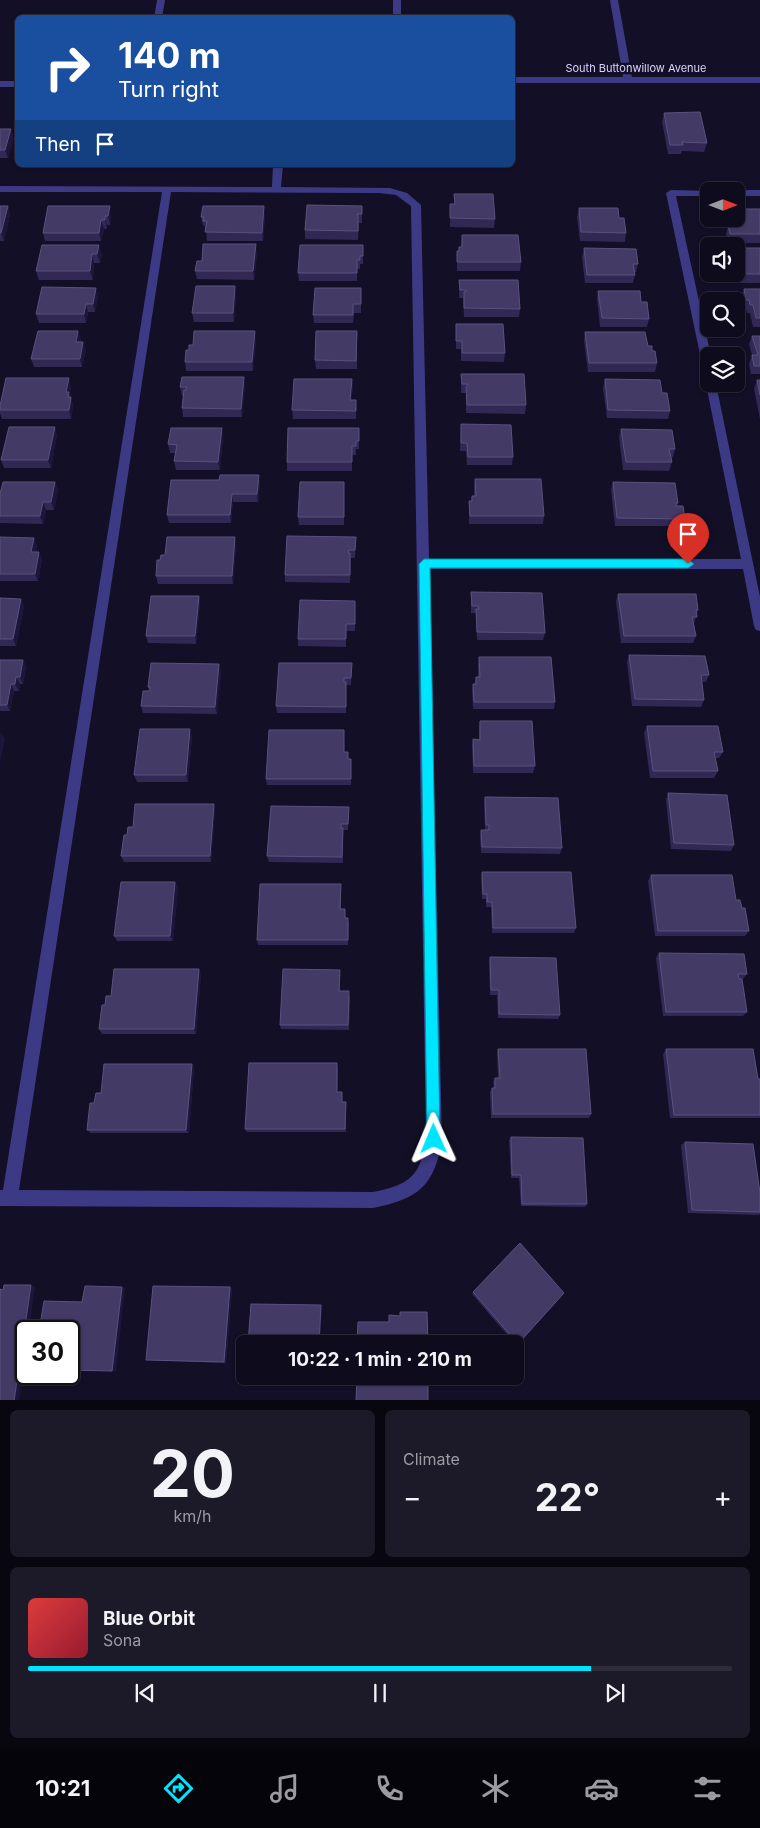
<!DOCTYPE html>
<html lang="en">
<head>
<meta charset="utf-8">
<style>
	body { margin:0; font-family:Inter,sans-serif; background:#1c1929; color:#f1f3f6; height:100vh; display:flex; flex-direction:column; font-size:19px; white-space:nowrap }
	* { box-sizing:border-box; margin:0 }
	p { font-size:16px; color:#9b9ba3 }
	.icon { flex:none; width:28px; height:28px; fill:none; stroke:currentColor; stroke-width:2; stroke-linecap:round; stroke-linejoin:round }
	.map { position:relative; height:1400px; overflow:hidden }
	.drawer { display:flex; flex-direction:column; gap:10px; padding:10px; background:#08060f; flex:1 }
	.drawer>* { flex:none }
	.hud { position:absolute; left:15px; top:15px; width:500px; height:152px; border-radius:8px; box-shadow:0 1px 4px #0004,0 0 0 1px #2e2b3b; background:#1a4fa0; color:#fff; overflow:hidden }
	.needle { width:32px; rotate:90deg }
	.controls { position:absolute; left:700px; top:182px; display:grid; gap:10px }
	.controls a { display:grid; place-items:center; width:45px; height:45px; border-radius:8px; background:#0e0b1c; box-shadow:0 1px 4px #0004,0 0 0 1px #2e2b3b; font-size:25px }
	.speed { position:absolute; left:15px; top:1320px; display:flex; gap:10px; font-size:25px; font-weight:700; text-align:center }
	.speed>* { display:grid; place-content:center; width:65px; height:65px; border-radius:50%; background:#0e0b1c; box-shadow:0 1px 4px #0004,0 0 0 1px #2e2b3b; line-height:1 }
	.speed .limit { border:2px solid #111; border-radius:8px; background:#fff; color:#111 }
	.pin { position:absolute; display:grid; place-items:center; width:42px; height:42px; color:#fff; margin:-51px -21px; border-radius:50% 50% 50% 0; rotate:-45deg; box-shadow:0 0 5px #0007 }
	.pin .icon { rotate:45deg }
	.me { position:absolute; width:55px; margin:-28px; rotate:359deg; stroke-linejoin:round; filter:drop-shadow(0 0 4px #0008) }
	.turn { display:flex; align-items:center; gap:18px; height:105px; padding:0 20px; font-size:22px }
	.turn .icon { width:65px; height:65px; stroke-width:2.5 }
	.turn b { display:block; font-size:35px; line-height:42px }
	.then { display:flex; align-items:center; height:48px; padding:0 20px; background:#0003; gap:10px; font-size:19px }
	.big { font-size:38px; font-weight:700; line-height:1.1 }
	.drawer .widget { flex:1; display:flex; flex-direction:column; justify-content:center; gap:8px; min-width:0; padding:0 18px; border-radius:8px; background:#1c1929 }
	.drawer .dial { align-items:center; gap:0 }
	.dial b { font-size:65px; line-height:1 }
	.song { display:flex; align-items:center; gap:15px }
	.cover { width:60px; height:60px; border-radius:8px; background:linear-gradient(135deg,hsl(0 70% 55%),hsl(350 70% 35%)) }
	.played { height:5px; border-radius:2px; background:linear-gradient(90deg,#00e5ff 80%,#2e2b3b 80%) }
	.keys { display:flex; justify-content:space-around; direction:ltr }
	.heat { display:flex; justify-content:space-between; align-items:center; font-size:28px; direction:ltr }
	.drawer .tiles { flex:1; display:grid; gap:10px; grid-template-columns:1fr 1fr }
	.widget:last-child { grid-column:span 2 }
	.trip { position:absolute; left:236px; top:1335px; width:288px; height:50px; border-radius:8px; background:#0e0b1c; box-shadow:0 1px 4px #0004,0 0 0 1px #2e2b3b; font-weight:700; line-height:50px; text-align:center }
	.tabs { display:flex; height:80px; justify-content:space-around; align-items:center; background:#06040b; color:#9b9ba3 }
	.tabs .icon { width:35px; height:35px }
	.tabs .selected { color:#00e5ff }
	.tabs b { font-size:22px; color:#f1f3f6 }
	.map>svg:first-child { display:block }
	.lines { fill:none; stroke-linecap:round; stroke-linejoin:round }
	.minor { fill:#3d3a85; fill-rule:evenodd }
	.wall { fill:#312854 }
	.shaded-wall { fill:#1d163a }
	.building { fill:#433a66; stroke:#5a527e }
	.route { fill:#00e5ff; stroke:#0095a6 }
	.labels { text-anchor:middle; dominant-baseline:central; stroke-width:5; stroke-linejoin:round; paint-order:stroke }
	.far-street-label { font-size:11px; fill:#d9d4ff; stroke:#130f26 }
</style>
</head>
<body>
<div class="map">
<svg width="760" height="1401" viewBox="0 0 760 1401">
	<rect width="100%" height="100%" fill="#130f26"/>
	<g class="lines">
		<path class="minor" d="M157 0H165L162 18H154Z
			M393 0H401V18H393Z
			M610 0H618L632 77H760V83H512V77H623Z
			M0 81H18V87H0Z
			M273 165H283L281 187 390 188 407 193 421 205 429 559H741L706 384 709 381V384H716L760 597V631L756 630 754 626 743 569H429L442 1139C435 1186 418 1199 373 1208L0 1206V1190H3L162 192H0V186L272 187ZM171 192 379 193 396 195 411 206 426 1139C421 1176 409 1185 373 1192L19 1190Z
			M671 190 713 191H709V196H676L711 356H709V377L704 373 666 193Z
			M736 190H760V196H736V191H732Z"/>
	</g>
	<path class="wall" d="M664 113 707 143 704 152 682 151 681 154H668L662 122Z
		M0 129 14 138 8 158H0Z
		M454 194 495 219 494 228 450 227V204H454Z
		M0 206H8L10 215 4 241H0Z
		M362 206V223H359L358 240 305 239V230Z
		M579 208 619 218 626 233 625 242 580 241 577 217Z
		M760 209V243H728L726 234 728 227 726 219H736Z
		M111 215 110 225H107V229H104L101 241H45L43 233Z
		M265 215 263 241H207L206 229H205L204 225H203L201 217Z
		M462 235 521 262 520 271H457V251H459V247H461Z
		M42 245 102 254 100 263H94L93 280H39L36 271Z
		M363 245V264H360V269H357V281H299L298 273Z
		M584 248 638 264 636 272H635V275L633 283H585L582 257Z
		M736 248H760V283H740L738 272H736Z
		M257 253 254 280 197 279 195 271 202 261Z
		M459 280 520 309 519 317H464L463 298H459Z
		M361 288V313H354L353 323H314L313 315Z
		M744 289H760V327H753L750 313H747L746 309H744L741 298Z
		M598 291 641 302 649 319 647 327H600L597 299Z
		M236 294 234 322H194L192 313Z
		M98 296 95 312H88L86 323H39L36 314Z
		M456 324 505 353 504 362 461 361V349H456Z
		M357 331V369H316L315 360Z
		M585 332 648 346 652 351 657 363 655 372H588L584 341Z
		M752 336H760V374H751L749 364 752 355 749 344Z
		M81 339 80 342H83L86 350 82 367H34L31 359Z
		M256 340 253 371H186L185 362 189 350 193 345Z
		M461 374 526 405 525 414 466 413V393H461Z
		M352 379 353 388 351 400H356V419H293L292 410Z
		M605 379 662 393 670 411 668 419 607 418 603 388Z
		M757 380H760V419L754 389Z
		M71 386 70 393 73 406 71 419H2L0 413V406Z
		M245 386 242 417H183L182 408 183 396H182L180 387Z
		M461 424 513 457 512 465H467L466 451H460Z
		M359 428V449H356V455H352V471H287V462Z
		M621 429 675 449 673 457H671L672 462 669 471 623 470 619 437Z
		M57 435 51 468H4L1 460Z
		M223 436 220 470H176L174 461 175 453H170L168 444Z
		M475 479 544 516 543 524H469V501H471L472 496H474V487Z
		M55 482 58 490 54 510H46L43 524 0 523V494Z
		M344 482V525H299L298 517Z
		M613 482 678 503 677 506 685 519 682 526H615L611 490Z
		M260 483 258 502H233L231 523H169L167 515Z
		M0 537 37 545 36 552 42 559 38 581H0Z
		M356 537 355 558H351L350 583 285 582V575Z
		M236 545 233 584H158L156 576 160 560 165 555Z
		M471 592 545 633 543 640H477L476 613H471Z
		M618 594 698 610 694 624 696 636 693 643H621L616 601Z
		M199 596 200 604 196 644 148 643 146 636Z
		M0 598 21 599 24 606 16 646H0Z
		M355 601V631H346V647L298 646V639Z
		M629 655 709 675 706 682H702L704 700 701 707 632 706 627 662Z
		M479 657 555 702 554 709H473L472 691 473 684H475L476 677H478V664Z
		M0 660H23L26 667 23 684H20L19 691H14L10 711H0Z
		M352 663 351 685H346V713H277L276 706Z
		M221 671 217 714 143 713 141 706 149 691 148 687Z
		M480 721 535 766 533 773H473L472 746 473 739H479V728Z
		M647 726 723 752 719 758H715L718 771 714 778H650L644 733Z
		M344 730V752L351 766V785H267L266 779Z
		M192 736 188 782H137L134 775Z
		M668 793 734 845 731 851 671 849 666 800Z
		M485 797 562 848 560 854 481 853 480 836 481 830H485L484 803Z
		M214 804 215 810 211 862H124L121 856 127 835 133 827Z
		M349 813 348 830H343V863L269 862 267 856Z
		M482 872 576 928 574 933H492L491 907H486V899H482L481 878Z
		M651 875 736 900 742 908 749 931 745 936H655L648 881Z
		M175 882 178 888 173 941H117L114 936Z
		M341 890V909L349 923 348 945H258L257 940Z
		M659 953 747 974 743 979H739L747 1012 743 1016H663L656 958Z
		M490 957 560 1015 558 1019 498 1018 497 995H490L489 962Z
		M201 974 196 1034H102L99 1029 105 1005 111 996Z
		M340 974V991L350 996 349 1030 281 1029 280 1025Z
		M498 1049 591 1114 589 1118H491L490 1092 492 1088H494L493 1082 495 1078H498L497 1053Z
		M666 1049 760 1079V1118H670L663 1054Z
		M192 1064 194 1068 189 1133H91L87 1130 94 1103 101 1093Z
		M338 1067 337 1092H342V1102H346V1132H247L245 1129Z
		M511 1137 587 1204 585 1207 521 1206 519 1178H511L509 1140Z
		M685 1142 760 1193V1214L758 1215 688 1213 681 1145Z
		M520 1243 518 1344 516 1345 472 1294Z
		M230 1287 232 1288 226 1363 146 1360Z"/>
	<path class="shaded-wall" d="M11 129 14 138 8 158 5 150Z
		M8 206 10 215 4 241 1 233Z
		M110 206 111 215 110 225 108 216Z
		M264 206 265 215 263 241 262 233Z
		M105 216 107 225V229L105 220Z
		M101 220 104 229 101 241 99 233Z
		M256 244 257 253 254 280 253 271Z
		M99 245 102 254 100 263 97 254Z
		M92 254 94 263 93 280 90 271Z
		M235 286 236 294 234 322 233 313Z
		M96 288 98 296 95 312 93 304Z
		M86 304 88 312 86 323 84 314Z
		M78 331 81 339 78 350 76 342Z
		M255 331 256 340 253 371 252 362Z
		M83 342 86 350 82 367 80 359Z
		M244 377 245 386 242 417 241 409Z
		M69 378 71 386 70 393 73 406 71 419 69 410 66 392Z
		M352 379 353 388 350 408V400Z
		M55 427 57 435 51 468 48 460Z
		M222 428 223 436 220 470 218 462Z
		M259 475 260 483 258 502 257 494Z
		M55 482 58 490 54 510 51 502Z
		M232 494 233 502 231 523 230 515Z
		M43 502 46 510 43 524 40 516Z
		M235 537 236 545 233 584 232 576Z
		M34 538 37 545 34 559 31 552Z
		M39 552 42 559 38 581 35 574Z
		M199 596 200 604 196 644 195 636Z
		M21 599 24 606 16 646 13 639Z
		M23 660 26 667 23 684 20 677Z
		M219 664 221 671 217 714 215 707Z
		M16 677 20 684 19 691 15 684Z
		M11 684 14 691 10 711 7 705Z
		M190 729 192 736 188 782 186 775Z
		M1 732 5 739 0 763V738Z
		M214 804 215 810 211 862 210 856Z
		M175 882 178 888 173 941 170 936Z
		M199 969 201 974 196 1034 194 1029Z
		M192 1064 194 1068 189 1133 186 1130Z
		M31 1285 35 1287 29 1331H26V1349L19 1401H14Z
		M122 1287 125 1288 116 1372 112 1371Z
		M230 1287 232 1288 226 1363 224 1362Z
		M321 1305 322 1307 320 1344H319Z"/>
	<path class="building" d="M700 112 707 143 682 142 683 145H670L664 113Z
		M0 129H11L5 150H0Z
		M454 194H493L495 219 450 218V204H455Z
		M307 205 362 206V214H357L358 216V231L305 230Z
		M0 206H8L1 233H0Z
		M48 206H110L108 216H105V220H101L99 233H43Z
		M203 206H264L262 233 205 232 207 221H203L204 217H201Z
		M579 208H618L619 218H624L626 233 581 232Z
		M736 209H760V234H730L728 225H734L731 223 730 219H736Z
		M462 235H518L521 262H457V251H459V247H462Z
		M203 244H256L253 271H195L197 261H202Z
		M42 245H99L97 254H92L90 271H36Z
		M300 245H363V256H360V260H357V273H298Z
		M584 248 636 249 638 264H633L635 275H587Z
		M736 248H760V274H743L740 263H736Z
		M459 280H518L520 309 464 308V292H466V290H460Z
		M196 286H235L233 313H192Z
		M42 287 96 288 93 304H86L84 314H36Z
		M315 288H361V304H353V315H313Z
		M744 289H760V318H756L753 305H750L749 300H746Z
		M598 291H640L641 302H647L649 319 602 318Z
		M456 324H503L505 353H462V341H456Z
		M38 331H78L76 342H83L80 359H31Z
		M194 331H255L252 362H185L186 350H189V345H193Z
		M316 331H357L356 361 315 360Z
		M585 332H645L648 346H652V351H655L657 363H589Z
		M752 336H760V366H754L752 355H758Z
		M461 374H524L526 405H467L466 387 468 384H462Z
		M182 377H244L241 409 182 408 184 390H186L187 387H180Z
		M6 378H69L66 392H69L68 397H71L69 410H0V406Z
		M294 379H352L350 400H356V411L292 410Z
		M605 379 660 380 662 393H667L670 411 608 410Z
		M757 380H760V395Z
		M461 424 511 425 513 457H468L467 443H461Z
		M9 427H55L48 460H1Z
		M171 428H222L218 462 174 461 177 445 168 444Z
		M288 428H359V441H356V446H352V462H287Z
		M621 429 672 430 675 449H669L672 462H626Z
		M220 475H259L257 494H232L230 515H167L171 480H219Z
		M475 479H541L544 516H470L469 501H472V496H476Z
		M3 482H55L51 502H43L40 516H0V494Z
		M300 482H344V517H298Z
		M613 482 675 483 678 503H676V506H683L685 519 617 518Z
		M287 536 356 537 355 550H349L348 553H350V575H285Z
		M0 537 34 538 31 552H39L35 574H0Z
		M167 537H235L232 576H156L157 560H160L161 555H165Z
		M471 592 542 593 545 633 477 632 476 609H479L478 606H472Z
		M618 594H696L698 610H696L697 617H692L696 636H624Z
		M151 596H199L195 636H146Z
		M0 598 21 599 13 639H0Z
		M300 600 355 601V624H346V639H298Z
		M629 655 705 656 709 675H701L704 700 635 699Z
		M479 657H551L555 702H474L473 684H476V677H480Z
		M0 660H23L20 677H16L15 684H11L7 705H0Z
		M151 663 219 664 215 707 141 706 143 691H150V687H148Z
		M279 663H352L351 678H344V682H346V707L276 706Z
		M480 721H532L535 766H474L473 739 480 740Z
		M647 726H718L723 752H714L718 771H653Z
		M140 729H190L186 775H134Z
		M269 730H344V752H348V759H351V779H266Z
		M668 793 727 795 734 845 674 843Z
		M485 797 558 798 562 848 482 847 481 830H489V825H486Z
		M135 804H214L210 856H121L124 835H127L128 827H133Z
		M271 806 349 807 348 824H341V828H343L342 857 267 856Z
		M482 872H571L576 928H493L492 902H487V894H483Z
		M651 875H732L736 900H740L742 908H745L749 931H658Z
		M121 882H175L170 936H114Z
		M260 884H341L340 909H345V918H348V940H257Z
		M659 953 744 954 747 974H738L739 979H742L747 1012H666Z
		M490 957 556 958 560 1015 499 1014V990H491Z
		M114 969H199L194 1029H99L102 1005H105L106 996H111Z
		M283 969 340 970 339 991H349L348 1025H280Z
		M498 1049H586L591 1114H493L492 1088H495V1078H500Z
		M666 1049H753L758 1079H760V1115H674Z
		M249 1063H337V1092H342V1102H346L345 1129H245Z
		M104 1064H192L186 1130H87L90 1103H94L96 1093H101Z
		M511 1137 583 1138 587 1204H522L521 1175H512Z
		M685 1142 753 1144 760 1193V1212L692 1210Z
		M520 1243 564 1293 518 1344 473 1292Z
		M4 1285H31L14 1401H0V1289L3 1290Z
		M85 1286 122 1287 112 1371 69 1370V1331H39L44 1301 82 1302Z
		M153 1286 230 1287 224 1362 146 1360Z
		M251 1304 321 1305 319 1344H248Z
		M400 1312H427L428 1344H357L358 1322H389V1315L400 1316Z
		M357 1376H428V1401H356Z"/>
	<path class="route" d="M424 559H688L694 564 688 568H430L440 1139 438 1144 434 1146 429 1144 427 1139 419 564Z"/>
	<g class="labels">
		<g class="far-street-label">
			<text x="636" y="68">South Buttonwillow Avenue</text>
		</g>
	</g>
</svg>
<div class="controls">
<a><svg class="needle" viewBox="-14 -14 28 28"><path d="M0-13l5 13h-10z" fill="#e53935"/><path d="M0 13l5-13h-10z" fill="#9b9ba3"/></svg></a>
<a><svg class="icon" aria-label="sound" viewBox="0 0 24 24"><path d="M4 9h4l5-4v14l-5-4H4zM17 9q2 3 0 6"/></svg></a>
<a><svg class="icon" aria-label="search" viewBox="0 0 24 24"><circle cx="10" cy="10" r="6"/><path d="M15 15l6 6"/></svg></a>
<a><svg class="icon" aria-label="layers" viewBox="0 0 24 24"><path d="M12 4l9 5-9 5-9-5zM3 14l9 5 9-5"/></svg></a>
</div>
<div class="speed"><div class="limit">30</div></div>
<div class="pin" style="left:688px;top:564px;background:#d93025"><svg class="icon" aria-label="arrive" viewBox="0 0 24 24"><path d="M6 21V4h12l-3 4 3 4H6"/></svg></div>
<svg class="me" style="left:434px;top:1139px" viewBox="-20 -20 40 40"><path d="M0-17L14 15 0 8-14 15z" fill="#00e5ff" stroke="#fff" stroke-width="4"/></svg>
<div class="trip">10:22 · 1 min · 210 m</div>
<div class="hud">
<div class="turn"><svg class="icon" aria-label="right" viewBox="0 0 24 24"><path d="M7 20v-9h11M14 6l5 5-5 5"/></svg><div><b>140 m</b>Turn right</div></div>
<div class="then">Then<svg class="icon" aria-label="arrive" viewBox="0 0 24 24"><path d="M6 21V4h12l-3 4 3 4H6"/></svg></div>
</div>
</div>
<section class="drawer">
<div class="tiles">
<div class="widget dial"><b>20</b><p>km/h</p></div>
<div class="widget"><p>Climate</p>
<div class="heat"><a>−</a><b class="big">22°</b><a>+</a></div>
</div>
<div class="widget">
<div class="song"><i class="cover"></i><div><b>Blue Orbit</b><p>Sona</p></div></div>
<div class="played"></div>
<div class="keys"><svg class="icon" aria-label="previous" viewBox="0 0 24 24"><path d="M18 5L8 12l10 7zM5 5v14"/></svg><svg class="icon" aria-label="pause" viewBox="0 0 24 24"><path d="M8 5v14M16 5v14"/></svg><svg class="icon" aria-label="next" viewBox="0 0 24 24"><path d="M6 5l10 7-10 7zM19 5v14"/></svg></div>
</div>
</div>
</section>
<nav class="tabs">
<b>10:21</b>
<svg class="icon selected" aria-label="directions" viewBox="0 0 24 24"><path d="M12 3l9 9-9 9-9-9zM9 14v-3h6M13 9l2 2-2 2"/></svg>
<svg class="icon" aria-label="music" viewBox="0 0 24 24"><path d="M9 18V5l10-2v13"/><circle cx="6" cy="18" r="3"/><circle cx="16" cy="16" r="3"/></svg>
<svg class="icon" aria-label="phone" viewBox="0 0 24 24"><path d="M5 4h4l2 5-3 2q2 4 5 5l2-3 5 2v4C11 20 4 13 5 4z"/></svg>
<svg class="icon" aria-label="climate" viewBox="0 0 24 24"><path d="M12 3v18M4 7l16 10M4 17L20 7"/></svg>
<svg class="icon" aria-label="car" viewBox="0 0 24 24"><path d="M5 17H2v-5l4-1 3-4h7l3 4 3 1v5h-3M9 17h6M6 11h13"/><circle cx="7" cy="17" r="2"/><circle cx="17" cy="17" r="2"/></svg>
<svg class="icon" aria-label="filters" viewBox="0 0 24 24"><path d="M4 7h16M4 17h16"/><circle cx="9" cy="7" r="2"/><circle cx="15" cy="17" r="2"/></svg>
</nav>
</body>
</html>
